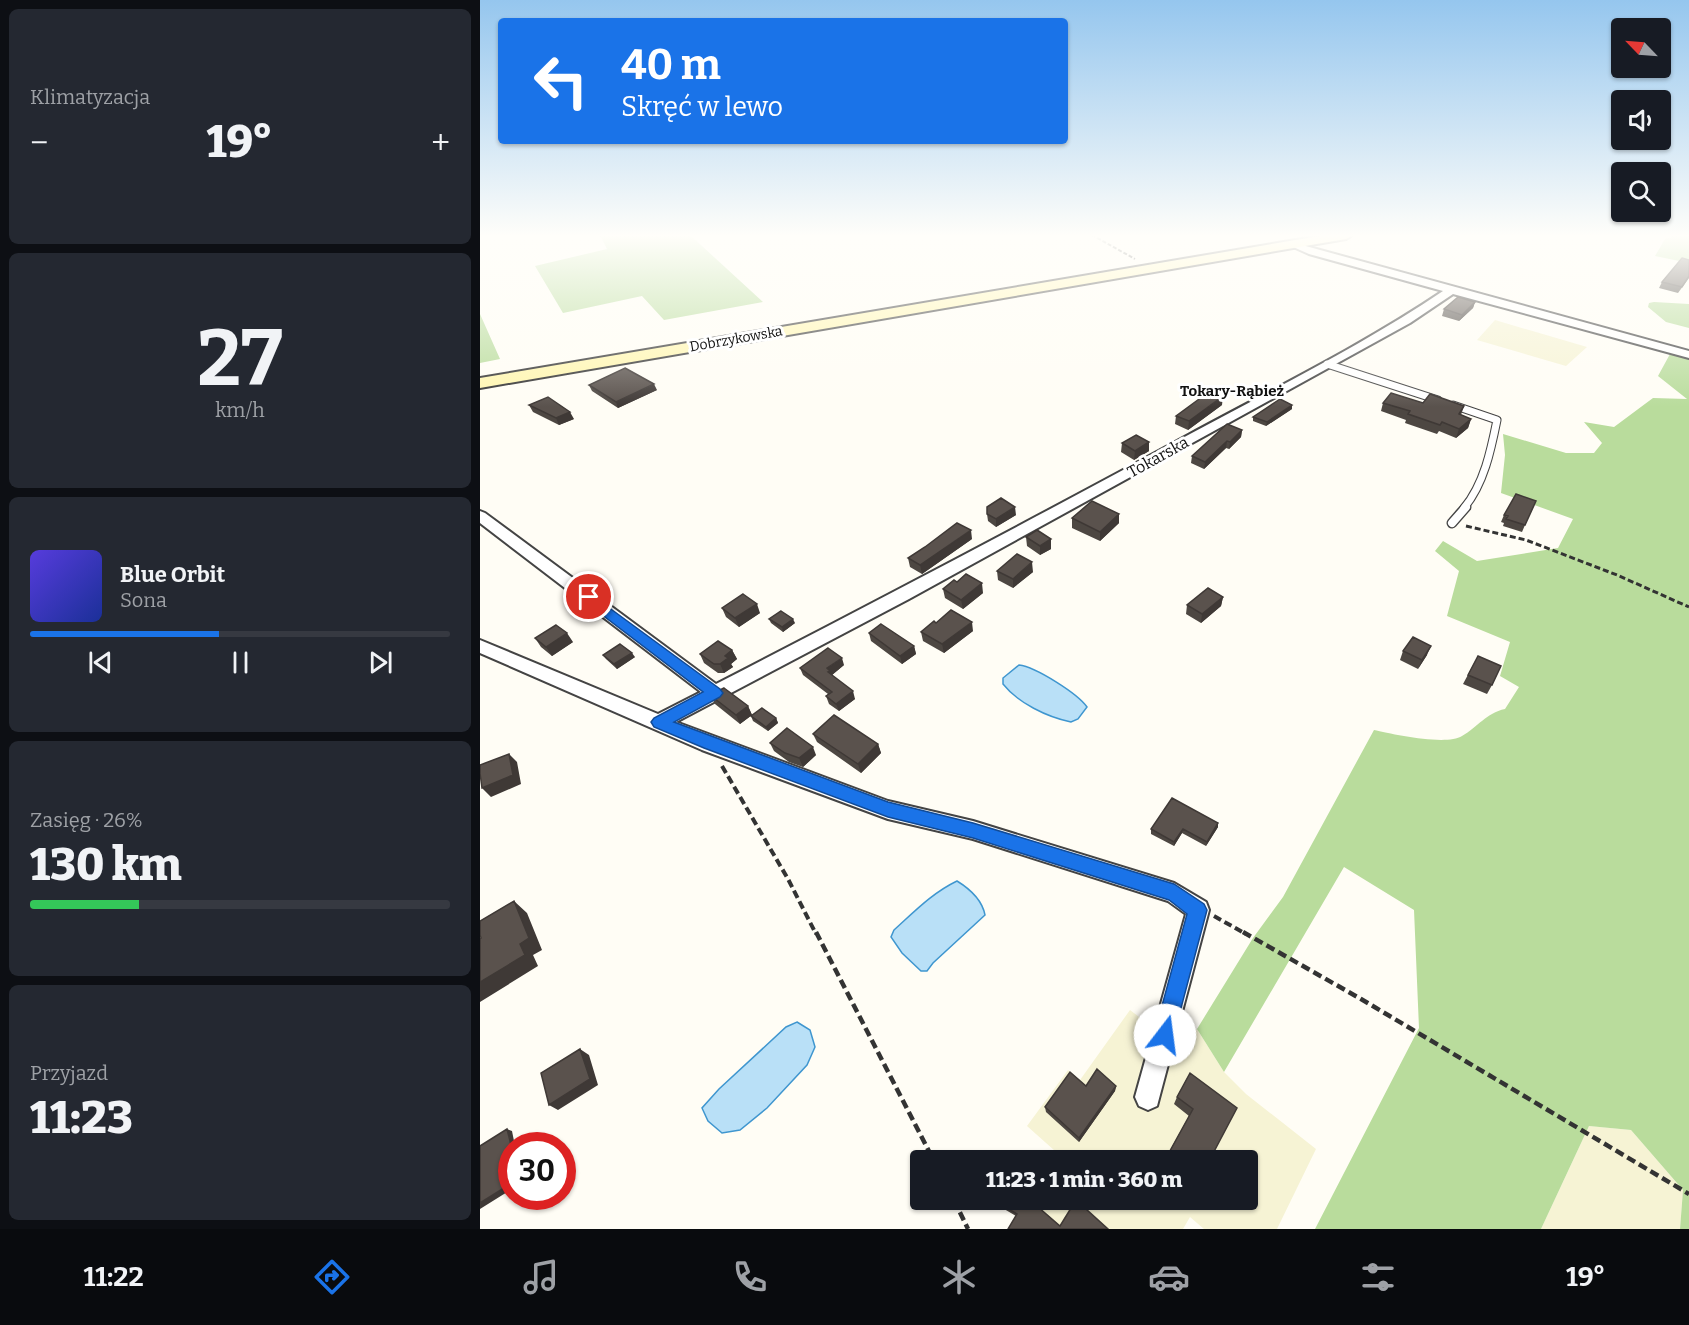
<!DOCTYPE html>
<html lang="pl">
<head>
<meta charset="utf-8">
<style>
	body { margin:0; font-family:Bitter,serif; background:#242831; color:#f1f3f6; height:100vh; display:flex; flex-direction:column; font-size:22px; white-space:nowrap }
	* { box-sizing:border-box; margin:0 }
	p { font-size:20px; color:#9ea1a6 }
	.icon { flex:none; width:33px; height:33px; fill:none; stroke:currentColor; stroke-width:2; stroke-linecap:round; stroke-linejoin:round }
	.map { position:relative; flex:1; overflow:hidden }
	.drawer { display:flex; flex-direction:column; gap:9px; padding:9px; background:#0d0f14; width:480px }
	.drawer>* { flex:none }
	.hud { position:absolute; left:18px; top:18px; width:570px; height:126px; border-radius:6px; box-shadow:0 2px 4px #0004; background:#1a73e8; color:#fff; overflow:hidden }
	.needle { width:39px; rotate:295deg }
	.buttons { position:absolute; left:1131px; top:18px; display:grid; gap:12px }
	.buttons a { display:grid; place-items:center; width:60px; height:60px; border-radius:6px; background:#171b24; box-shadow:0 2px 4px #0004; font-size:30px }
	.speed { position:absolute; left:18px; top:1132px; display:flex; gap:12px; font-size:30px; font-weight:700; text-align:center }
	.speed>* { display:grid; place-content:center; width:78px; height:78px; border-radius:50%; background:#171b24; box-shadow:0 2px 4px #0004; line-height:1 }
	.speed .limit { border:9px solid #d22; background:#fff; color:#111 }
	.pin { position:absolute; display:grid; place-items:center; width:51px; height:51px; color:#fff; margin:-26px; border:3px solid #fff; border-radius:50%; box-shadow:0 2px 6px #0007 }
	.me { position:absolute; width:66px; margin:-33px; rotate:15deg; stroke-linejoin:round; filter:drop-shadow(0 0 4px #0008) }
	.turn { display:flex; align-items:center; gap:21px; height:126px; padding:0 24px; font-size:27px }
	.turn .icon { width:78px; height:78px; stroke-width:2.5 }
	.turn b { display:block; font-size:42px; line-height:51px }
	.big { font-size:45px; font-weight:800; line-height:1.1 }
	.drawer .card { flex:1; display:flex; flex-direction:column; justify-content:center; gap:9px; min-width:0; padding:0 21px; border-radius:9px; background:#242831 }
	.drawer .dial { align-items:center; gap:0 }
	.dial b { font-size:78px; line-height:1 }
	.song { display:flex; align-items:center; gap:18px }
	.cover { width:72px; height:72px; border-radius:9px; background:linear-gradient(135deg,hsl(250 70% 55%),hsl(230 70% 35%)) }
	.played { height:6px; border-radius:3px; background:linear-gradient(90deg,#1a73e8 45%,#363941 45%) }
	.keys { display:flex; justify-content:space-around; direction:ltr }
	.heat { display:flex; justify-content:space-between; align-items:center; font-size:33px; direction:ltr }
	.charge { height:9px; border-radius:4px; background:linear-gradient(90deg,#34c759 26%,#363941 0) }
	.trip { position:absolute; left:430px; top:1150px; width:348px; height:60px; border-radius:6px; background:#171b24; box-shadow:0 2px 4px #0004; font-weight:800; line-height:60px; text-align:center }
	.tab-bar { display:flex; height:96px; justify-content:space-around; align-items:center; background:#090b0e; color:#9ea1a6 }
	.tab-bar .icon { width:42px; height:42px }
	.tab-bar .current { color:#1a73e8 }
	.tab-bar b { font-size:27px; color:#f1f3f6 }
	main { display:flex; flex:1; min-height:0 }
	.map>svg:first-child { display:block }
	.farmland { fill:#f6f3d4 }
	.forest { fill:#b9dc9c }
	.water { fill:#b9e0f7; stroke:#3f96cf; stroke-width:1.5 }
	.lines { fill:none; stroke-linecap:round; stroke-linejoin:round }
	.lane-far1-casing { stroke:#444; stroke-width:9 }
	.lane-casing { stroke:#444; stroke-width:11 }
	.street-casing { stroke:#444; stroke-width:4 }
	.secondary-casing { stroke:#333; stroke-width:4 }
	.path-far3 { stroke:#333; stroke-width:2; stroke-dasharray:4 2; stroke-linecap:butt }
	.path-far2 { stroke:#333; stroke-width:3; stroke-dasharray:6 3; stroke-linecap:butt }
	.path-far1 { stroke:#333; stroke-width:4; stroke-dasharray:8 4; stroke-linecap:butt }
	.path { stroke:#333; stroke-width:4.5; stroke-dasharray:9 4.5; stroke-linecap:butt }
	.lane-far1 { stroke:#fff; stroke-width:7 }
	.lane { stroke:#fff; stroke-width:8 }
	.street { fill:#fff; fill-rule:evenodd }
	.secondary { fill:#fff6b0; fill-rule:evenodd }
	.wall { fill:#4d4742 }
	.shaded-wall { fill:#3f3936 }
	.building { fill:#5a524d; stroke:#3f3936; stroke-width:1.5 }
	.route { fill:#1a73e8; stroke:#114b97; stroke-width:1.5 }
	.labels { text-anchor:middle; dominant-baseline:central; stroke-width:6; stroke-linejoin:round; paint-order:stroke }
	.far-street-label { font-size:14px; fill:#111; stroke:#fff }
	.far-neighbourhood-label { font-size:15px; font-weight:bold; fill:#111; stroke:#fff }
	.street-label { font-size:16px; fill:#111; stroke:#fff }
</style>
</head>
<body>
<main>
<section class="drawer">
<div class="card"><p>Klimatyzacja</p>
<div class="heat"><a>−</a><b class="big">19°</b><a>+</a></div>
</div>
<div class="card dial"><b>27</b><p>km/h</p></div>
<div class="card">
<div class="song"><i class="cover"></i><div><b>Blue Orbit</b><p>Sona</p></div></div>
<div class="played"></div>
<div class="keys"><svg class="icon" aria-label="previous" viewBox="0 0 24 24"><path d="M18 5L8 12l10 7zM5 5v14"/></svg><svg class="icon" aria-label="pause" viewBox="0 0 24 24"><path d="M8 5v14M16 5v14"/></svg><svg class="icon" aria-label="next" viewBox="0 0 24 24"><path d="M6 5l10 7-10 7zM19 5v14"/></svg></div>
</div>
<div class="card"><p>Zasięg · 26%</p><b class="big">130 km</b><div class="charge"></div></div>
<div class="card"><p>Przyjazd</p><b class="big">11:23</b></div>
</section>
<div class="map">
<svg width="1209" height="1229" viewBox="0 0 1209 1229">
	<rect width="100%" height="100%" fill="#fffdf5"/>
	<path class="farmland" d="M1015 320 1025 323 1107 347 1086 366 997 340Z
		M650 1010 689 1040 717 1029 744 1072 766 1094 836 1149 797 1229H724L710 1217 703 1229H529L546 1200H768V1161H569L575 1151 547 1126 588 1070 600 1080Z
		M1109 1126 1151 1130 1203 1190 1200 1229H1061Z"/>
	<path class="forest" d="M120 235H210L283 302 184 320 162 296 83 313 55 266 127 249Z
		M1198 235H1209V263L1175 256 1185 239Z
		M1174 302 1209 304V328L1186 322 1168 307 1169 303Z
		M0 314 20 359 0 363Z
		M1190 354 1209 357V1229H1200L1203 1190 1151 1130 1109 1126 1061 1229H835L939 1028 934 910 864 867 744 1072 717 1029 773 938 803 897 894 730C912 734 966 746 982 736 998 727 1006 713 1025 709L1039 687 1020 676 1030 642 967 616 979 571 955 551 963 541 997 561 1078 548 1093 519 1021 493 1025 455 1023 434 1086 453H1114L1122 443 1104 422 1134 427 1173 398 1207 399 1178 376Z"/>
	<path class="water" d="M539 665C556 667 598 694 607 707L598 719 591 722C567 717 538 703 523 684V678Z
		M477 881C490 889 502 899 505 915L453 963 447 971H441L422 953 411 937 414 930C434 912 452 893 477 881Z
		M317 1022 330 1030 335 1047 327 1065 287 1108 260 1130 242 1133 228 1121 222 1108 239 1089 306 1027Z"/>
	<g class="lines">
		<defs>
			<path id="lane-far1" d="M847 364 958 400
				M973 405 1017 420C1011 450 1004 484 984 508"/>
			<path id="lane" d="M972 523 986 507"/>
			<path id="street" d="M811 242 1209 351V358L973 294 930 323 429 599 196 722 408 801 493 821 694 883 726 902 729 910 677 1106 668 1110 659 1106 655 1097 706 914 688 901 493 839 408 819 222 750 0 653V640L178 714 221 692 0 523V511L5 513 236 684C395 602 553 519 710 434 795 388 883 345 963 291L829 254 811 246Z"/>
			<path id="secondary" d="M845 235H872L866 239 0 388V378Z"/>
		</defs>
		<use href="#lane-far1" class="lane-far1-casing"/>
		<use href="#lane" class="lane-casing"/>
		<use href="#street" class="street-casing"/>
		<use href="#secondary" class="secondary-casing"/>
		<path class="path-far3" d="M612 235 655 259"/>
		<path class="path-far2" d="M986 526 1046 540 1137 575 1209 607"/>
		<path class="path-far1" d="M242 766 308 879 336 934
			M734 916 766 934"/>
		<path class="path" d="M336 932 454 1161
			M763 932 881 999 1209 1194
			M474 1200 488 1229"/>
		<use href="#lane-far1" class="lane-far1"/>
		<use href="#lane" class="lane"/>
		<use href="#street" class="street"/>
		<use href="#secondary" class="secondary"/>
	</g>
	<path class="wall" d="M1209 260V278L1198 293 1179 288 1182 282Z
		M995 302 993 308 979 321 962 316 964 309Z
		M109 385 177 390 138 408 112 391Z
		M903 403H943L984 406 981 415 991 419 988 428 976 438 959 431 957 434 925 423 926 420 901 411Z
		M49 405 94 419 79 425 53 412Z
		M742 405 708 430 695 424 696 416Z
		M812 409 786 426 773 421V417Z
		M762 430 761 437 749 449 746 448 724 469 711 463 712 456Z
		M642 443 669 451 654 460 641 452Z
		M507 514 536 515 516 527 508 521Z
		M639 514V523L620 541 592 528V518Z
		M1024 515 1045 525 1042 532 1023 526 1024 523 1021 522Z
		M546 537 571 539V549L560 555 547 546Z
		M492 539 442 574 430 567 428 558Z
		M517 571 553 572 533 588 518 580Z
		M463 589 503 593 483 609 465 598Z
		M743 597 741 606 721 623 706 614 707 605Z
		M242 608 280 613 259 627 246 617Z
		M289 619 315 623 303 632 291 623Z
		M493 631 464 653 443 641 441 632Z
		M389 633 434 646 436 654 422 664 391 641Z
		M55 638 93 642 72 656 61 647Z
		M252 650 257 659 251 664 253 667 244 673H238L224 663 220 654Z
		M923 651 947 655 938 669 920 660Z
		M123 655 155 657 137 669 126 659Z
		M998 656 1012 685 1007 694 983 684Z
		M364 665 352 675 375 699 359 711 349 704 346 696 348 694 323 675 320 668Z
		M230 695 268 706 272 715 260 724 235 704Z
		M271 716 296 718 298 723 288 731 273 721Z
		M333 734 398 744 401 753 381 773 337 742Z
		M290 743 336 755 323 767 309 762 294 751Z
		M738 823V827L726 846 702 833 694 846 671 834V829Z
		M710 1073 730 1161H684L709 1116 694 1104 697 1097Z
		M636 1086 635 1091 599 1142 566 1112 565 1107Z
		M513 1200H550L580 1226 628 1229H528L536 1216 514 1203Z"/>
	<path class="shaded-wall" d="M995 302 993 308 979 321 982 315Z
		M174 384 177 390 138 408 136 402Z
		M743 396 742 405 708 430 709 421Z
		M812 405V409L786 426 787 422Z
		M90 412 94 419 79 425 76 418Z
		M991 419 988 428 976 438 979 429Z
		M762 430 761 437 749 449 750 442Z
		M747 441 746 448 724 469 725 462Z
		M669 442V451L654 460 655 451Z
		M535 507 536 515 516 527V519Z
		M639 514V523L620 541V532Z
		M491 530 492 539 442 574 440 565Z
		M571 539V549L560 555V546Z
		M552 562 553 572 533 588V579Z
		M502 583 503 593 483 609 481 600Z
		M743 597 741 606 721 623 722 614Z
		M277 604 280 613 259 627 255 618Z
		M313 619 315 623 303 632 302 627Z
		M492 622 493 631 464 653 462 644Z
		M87 633 93 642 72 656 66 647Z
		M434 646 436 654 422 664 420 656Z
		M951 646 947 655 938 669 942 660Z
		M252 650 257 659 251 664 253 667 244 673 240 664 245 656Z
		M152 653 155 657 137 669 134 664Z
		M362 658 364 665 352 675 351 680 347 668Z
		M373 691 375 699 359 711 356 704Z
		M268 706 272 715 260 724 256 715Z
		M296 718 298 723 288 731 286 727Z
		M398 744 401 753 381 773 378 764Z
		M333 747 336 755 323 767 319 758Z
		M29 754 37 762 41 784 11 797 2 788Z
		M738 823V827L726 846 727 842Z
		M703 829 702 833 694 846V842Z
		M34 901 47 913 62 950 53 955 58 966 0 1002V982L40 944Z
		M100 1049 109 1055 118 1085 78 1110 69 1105Z
		M636 1086 635 1091 599 1142V1138Z
		M27 1129 32 1131 35 1146H32V1149Z
		M32 1183V1189L0 1209V1203Z"/>
	<path class="building" d="M1202 258 1209 260V276L1202 287 1182 282Z
		M978 297 995 302 982 315 964 309Z
		M145 368 174 384 136 402 109 385Z
		M730 391 743 396 709 421 696 416Z
		M911 393 943 403 950 394 984 406 979 414 991 419 979 429 962 422 960 425 928 414 930 411 903 403Z
		M68 397 90 412 76 418 49 405Z
		M800 399 812 405 787 422 773 417Z
		M747 424 762 430 750 442 747 441 725 462 712 456Z
		M656 435 669 442 655 451 642 443Z
		M1036 494 1056 501 1045 525 1026 519 1028 516 1024 515Z
		M521 498 535 507 516 519 507 514V507Z
		M612 501 639 514 620 532 592 518Z
		M477 523 491 530 440 565 428 558 445 547Z
		M557 530 571 539 560 546 546 537Z
		M537 554 552 562 533 579 517 571Z
		M486 574 502 583 481 600 463 589 474 580 477 582Z
		M728 588 743 597 722 614 707 605Z
		M263 594 277 604 255 618 242 608Z
		M471 610 492 622 462 644 441 632 454 621 456 623Z
		M301 611 313 619 302 627 289 619Z
		M401 624 434 646 420 656 389 633Z
		M76 625 87 633 66 647 55 638Z
		M933 637 951 646 942 660 923 651Z
		M238 641 252 650 245 656 248 658 240 664H234L220 654Z
		M140 644 152 653 134 664 123 655Z
		M348 648 362 658 347 668 350 671 348 672 373 691 356 704 346 696 352 692 320 668Z
		M998 656 1021 666 1012 685 988 675Z
		M244 688 268 706 256 715 230 695Z
		M282 708 296 718 286 727 271 716Z
		M354 715 398 744 378 764 333 734Z
		M307 728 333 747 319 758 305 753 290 743Z
		M29 754 33 775 2 788 0 773V765Z
		M692 798 738 823 727 842 703 829 694 842 671 829Z
		M34 901 49 938 40 944 45 955 0 982V939L1 938 0 935V921Z
		M100 1049 110 1079 69 1105 61 1073Z
		M617 1069 636 1086 599 1138 565 1107 590 1072 606 1086Z
		M710 1073 757 1108 729 1161H685V1160L713 1109 697 1097Z
		M27 1129 32 1149V1183L0 1203V1146Z
		M514 1200H550L580 1226 596 1200 628 1229H528L537 1214Z"/>
	<linearGradient id="sky" x2="0" y2="1"><stop stop-color="#95c6ee"/><stop offset="0.58" stop-color="#fffefa"/><stop offset="1" stop-color="#fffefa" stop-opacity="0"/></linearGradient>
	<rect width="1209" height="407" fill="url(#sky)"/>
	<path class="route" d="M109 593 240 689 243 693 240 697 194 722 408 802 493 823 694 884 724 904 727 910 692 1042 685 1045 677 1042 674 1035 707 914 689 900 493 838 408 817 224 748 174 727 171 722 174 718 223 692 104 601 102 597 104 594Z"/>
	<g class="labels">
		<g class="far-street-label">
			<text transform="translate(256 339) rotate(-10)">Dobrzykowska</text>
		</g>
		<g class="far-neighbourhood-label">
			<text x="752" y="391">Tokary-Rąbież</text>
		</g>
		<g class="street-label">
			<text transform="translate(678 457) rotate(-29)">Tokarska</text>
		</g>
	</g>
</svg>
<div class="buttons">
<a><svg class="needle" viewBox="-14 -14 28 28"><path d="M0-13l5 13h-10z" fill="#e53935"/><path d="M0 13l5-13h-10z" fill="#9ea1a6"/></svg></a>
<a><svg class="icon" aria-label="sound" viewBox="0 0 24 24"><path d="M4 9h4l5-4v14l-5-4H4zM17 9q2 3 0 6"/></svg></a>
<a><svg class="icon" aria-label="search" viewBox="0 0 24 24"><circle cx="10" cy="10" r="6"/><path d="M15 15l6 6"/></svg></a>
</div>
<div class="speed"><div class="limit">30</div></div>
<div class="pin" style="left:109px;top:597px;background:#d93025"><svg class="icon" aria-label="arrive" viewBox="0 0 24 24"><path d="M6 21V4h12l-3 4 3 4H6"/></svg></div>
<svg class="me" style="left:685px;top:1035px" viewBox="-20 -20 40 40"><circle r="19" fill="#fff"/><path d="M0-13L10 11 0 6-10 11z" fill="#1a73e8"/></svg>
<div class="trip">11:23 · 1 min · 360 m</div>
<div class="hud">
<div class="turn"><svg class="icon" aria-label="left" viewBox="0 0 24 24"><path d="M17 20v-9H6M10 6l-5 5 5 5"/></svg><div><b>40 m</b>Skręć w lewo</div></div>
</div>
</div>
</main>
<nav class="tab-bar">
<b>11:22</b>
<svg class="icon current" aria-label="directions" viewBox="0 0 24 24"><path d="M12 3l9 9-9 9-9-9zM9 14v-3h6M13 9l2 2-2 2"/></svg>
<svg class="icon" aria-label="music" viewBox="0 0 24 24"><path d="M9 18V5l10-2v13"/><circle cx="6" cy="18" r="3"/><circle cx="16" cy="16" r="3"/></svg>
<svg class="icon" aria-label="phone" viewBox="0 0 24 24"><path d="M5 4h4l2 5-3 2q2 4 5 5l2-3 5 2v4C11 20 4 13 5 4z"/></svg>
<svg class="icon" aria-label="climate" viewBox="0 0 24 24"><path d="M12 3v18M4 7l16 10M4 17L20 7"/></svg>
<svg class="icon" aria-label="car" viewBox="0 0 24 24"><path d="M5 17H2v-5l4-1 3-4h7l3 4 3 1v5h-3M9 17h6M6 11h13"/><circle cx="7" cy="17" r="2"/><circle cx="17" cy="17" r="2"/></svg>
<svg class="icon" aria-label="filters" viewBox="0 0 24 24"><path d="M4 7h16M4 17h16"/><circle cx="9" cy="7" r="2"/><circle cx="15" cy="17" r="2"/></svg>
<b>19°</b>
</nav>
</body>
</html>
